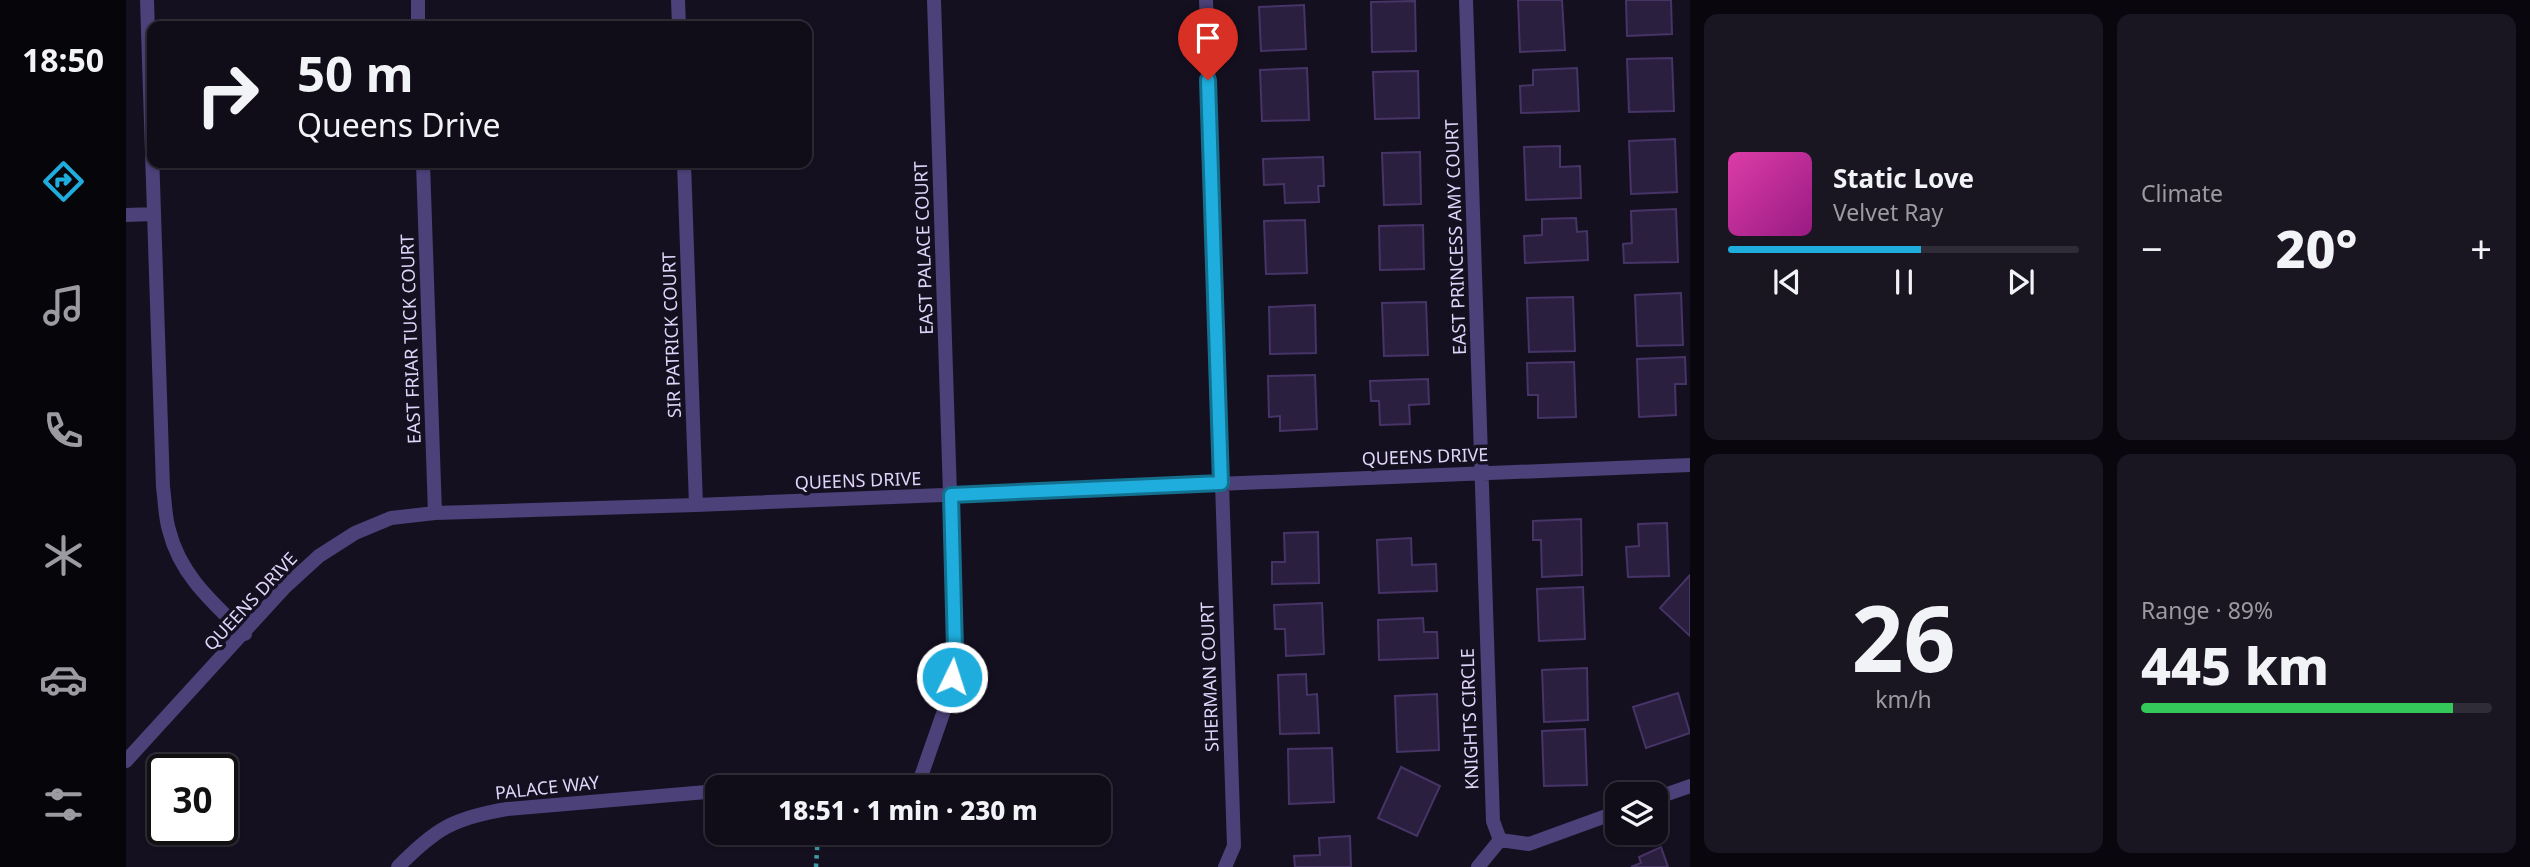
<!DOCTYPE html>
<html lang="en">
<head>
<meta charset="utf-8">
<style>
	body { margin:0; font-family:"Noto Sans",sans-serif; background:#191521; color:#f1f3f6; height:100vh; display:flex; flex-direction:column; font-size:26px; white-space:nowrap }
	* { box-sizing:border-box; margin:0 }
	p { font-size:23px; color:#9c9ba2 }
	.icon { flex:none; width:38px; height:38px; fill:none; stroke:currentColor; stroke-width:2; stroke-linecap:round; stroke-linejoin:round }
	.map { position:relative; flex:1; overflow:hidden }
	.sheet { display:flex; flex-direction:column; gap:14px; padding:14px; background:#09070d; width:840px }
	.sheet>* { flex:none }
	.banner { position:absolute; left:21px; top:21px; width:665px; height:147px; border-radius:14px; box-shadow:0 2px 5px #0004,0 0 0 2px #302c37; background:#100c18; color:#f1f3f6; overflow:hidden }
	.fabs { position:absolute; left:1479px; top:782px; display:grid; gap:14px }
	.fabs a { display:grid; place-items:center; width:63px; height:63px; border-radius:14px; background:#100c18; box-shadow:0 2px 5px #0004,0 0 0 2px #302c37; font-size:35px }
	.speed { position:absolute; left:21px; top:754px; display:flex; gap:14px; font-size:35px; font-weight:700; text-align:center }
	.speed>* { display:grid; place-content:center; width:91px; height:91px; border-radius:50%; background:#100c18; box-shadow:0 2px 5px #0004,0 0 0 2px #302c37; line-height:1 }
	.speed .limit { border:4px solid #111; border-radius:10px; background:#fff; color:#111 }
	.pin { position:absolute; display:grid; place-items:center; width:60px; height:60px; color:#fff; margin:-72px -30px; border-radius:50% 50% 50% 0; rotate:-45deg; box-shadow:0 0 7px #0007 }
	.pin .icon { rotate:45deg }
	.me { position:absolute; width:77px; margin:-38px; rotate:4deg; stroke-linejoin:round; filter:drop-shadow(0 0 5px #0008) }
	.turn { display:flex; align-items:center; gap:24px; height:147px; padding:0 35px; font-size:32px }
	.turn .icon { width:91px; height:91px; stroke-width:2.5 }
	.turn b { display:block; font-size:49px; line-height:60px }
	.big { font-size:52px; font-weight:800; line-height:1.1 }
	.sheet .card { flex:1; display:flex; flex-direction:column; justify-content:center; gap:10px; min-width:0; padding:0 24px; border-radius:14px; background:#191521 }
	.sheet .dial { align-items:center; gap:0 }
	.dial b { font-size:91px; line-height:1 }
	.song { display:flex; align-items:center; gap:21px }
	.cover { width:84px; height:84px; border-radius:10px; background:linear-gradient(135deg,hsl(320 70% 55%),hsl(310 70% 35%)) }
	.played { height:7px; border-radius:4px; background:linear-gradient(90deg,#1eaddc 55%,#302c37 55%) }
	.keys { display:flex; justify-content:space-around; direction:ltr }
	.heat { display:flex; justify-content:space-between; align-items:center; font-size:38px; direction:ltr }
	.charge { height:10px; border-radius:5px; background:linear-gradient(90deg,#34c759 89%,#302c37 0) }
	.sheet .tiles { flex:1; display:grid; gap:14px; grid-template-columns:repeat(2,1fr) }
	.trip { position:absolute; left:579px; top:775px; width:406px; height:70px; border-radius:14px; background:#100c18; box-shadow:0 2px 5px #0004,0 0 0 2px #302c37; font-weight:800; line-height:70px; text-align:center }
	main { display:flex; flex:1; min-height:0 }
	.tab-bar { display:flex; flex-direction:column; width:126px; justify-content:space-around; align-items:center; background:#06050a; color:#9c9ba2 }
	.tab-bar .icon { width:49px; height:49px }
	.tab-bar .active { color:#1eaddc }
	.tab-bar b { font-size:32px; color:#f1f3f6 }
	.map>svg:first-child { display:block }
	.building { fill:#2a1f3f; stroke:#463467; stroke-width:2 }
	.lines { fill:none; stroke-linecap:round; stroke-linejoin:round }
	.path { stroke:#3e9ba4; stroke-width:4.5; stroke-dasharray:3.5 5; stroke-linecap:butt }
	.street { stroke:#4c4179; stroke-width:14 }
	.route-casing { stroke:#14708f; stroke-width:18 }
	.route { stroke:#1eaddc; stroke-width:12 }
	.labels { text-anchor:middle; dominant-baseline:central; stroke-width:7; stroke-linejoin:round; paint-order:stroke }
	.street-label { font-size:18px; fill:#ded5f9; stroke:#151020 }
</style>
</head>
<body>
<main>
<nav class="tab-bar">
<b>18:50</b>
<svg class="icon active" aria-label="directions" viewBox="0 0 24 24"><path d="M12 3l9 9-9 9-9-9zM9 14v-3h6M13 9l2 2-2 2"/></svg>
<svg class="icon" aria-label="music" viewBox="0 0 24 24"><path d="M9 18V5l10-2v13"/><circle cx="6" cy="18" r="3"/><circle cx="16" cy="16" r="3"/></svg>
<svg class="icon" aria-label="phone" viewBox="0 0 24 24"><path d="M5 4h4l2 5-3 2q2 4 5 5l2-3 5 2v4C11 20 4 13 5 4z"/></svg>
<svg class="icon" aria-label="climate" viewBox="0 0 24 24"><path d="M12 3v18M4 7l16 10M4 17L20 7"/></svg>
<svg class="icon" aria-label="car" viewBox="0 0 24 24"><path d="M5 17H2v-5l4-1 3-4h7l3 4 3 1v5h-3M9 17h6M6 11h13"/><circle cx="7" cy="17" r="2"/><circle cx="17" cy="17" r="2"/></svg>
<svg class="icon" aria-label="filters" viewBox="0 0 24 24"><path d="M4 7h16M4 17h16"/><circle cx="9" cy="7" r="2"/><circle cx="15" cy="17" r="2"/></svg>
</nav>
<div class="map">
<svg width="1564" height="867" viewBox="0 0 1564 867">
	<rect width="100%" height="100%" fill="#151020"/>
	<path class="building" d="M1392 0H1436L1439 50 1394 52Z
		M1500 0H1545L1546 34 1501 36Z
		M1289 1 1290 51 1246 52 1245 2Z
		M1178 5 1180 49 1135 51 1133 7Z
		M1546 58 1548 111 1503 112 1501 59Z
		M1181 68 1183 120 1136 121 1134 70Z
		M1451 68 1453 111 1395 113 1394 86 1407 85V70Z
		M1292 71 1293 118 1249 119 1247 72Z
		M1549 139 1551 192 1505 194 1503 141Z
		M1434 146V167L1454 166 1455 198 1400 200 1398 147Z
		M1294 152 1295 204 1258 205 1256 153Z
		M1197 157 1198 186H1192L1193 202 1159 203 1158 184 1138 185 1137 159Z
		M1550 209 1552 262 1498 263 1497 244 1506 243 1505 211Z
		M1450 218 1451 232 1461 231 1462 260 1399 263 1398 236 1416 235V219Z
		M1179 220 1181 273 1140 274 1138 221Z
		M1297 225 1298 269 1254 270 1253 226Z
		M1555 293 1557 345 1511 346 1509 295Z
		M1447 297 1449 351 1403 352 1401 298Z
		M1300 302 1302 355 1258 356 1256 303Z
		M1189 305 1190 353 1144 354 1143 307Z
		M1559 357 1560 384H1549L1550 415 1513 417 1511 359Z
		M1448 362 1450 417 1412 418V395H1402L1401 363Z
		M1189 375 1191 429 1154 431V416L1143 417 1142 376Z
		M1302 379 1303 404 1283 405 1284 424 1254 425 1253 401H1245L1244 381Z
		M1455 519 1456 575 1416 577 1415 540H1407V521Z
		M1541 523 1543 576 1502 577 1500 547 1513 546 1512 524Z
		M1192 532 1193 583 1146 584V562H1159L1158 533Z
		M1285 538 1286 565 1310 564 1311 591 1253 593 1251 540Z
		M1564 575V636L1534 608Z
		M1457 587 1459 639 1413 641 1411 589Z
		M1196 603 1198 654 1160 656 1159 629H1149L1148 605Z
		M1297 618 1298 632H1311L1312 658 1253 660 1252 620Z
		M1461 668 1462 720 1418 722 1416 670Z
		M1180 674 1181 695 1191 694 1193 733 1154 734 1152 675Z
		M1552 693 1564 733 1520 748 1507 707Z
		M1311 694 1313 750 1271 752 1269 696Z
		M1459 729 1461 785 1418 786 1416 731Z
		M1206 748 1208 802 1163 804 1162 749Z
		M1275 767 1314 786 1291 836 1252 818Z
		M1224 836 1225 867H1169L1168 856 1194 855 1193 838Z
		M1535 847 1542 867H1505L1515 863 1513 857Z"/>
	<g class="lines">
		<path class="path" d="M690 867 692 833"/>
		<path class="street" d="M21 0 37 487C39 501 39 517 43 530 54 575 87 603 119 634
			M292 0V26
			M552 0 553 26
			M1080 0 1108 846 1099 867
			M1340 0 1367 821 1374 840 1403 844 1491 812
			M297 163 309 513
			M558 163 570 505
			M0 215 28 214
			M0 761 159 587 193 556 229 533 265 518 309 513 570 505 1564 465
			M626 788H639
			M791 788 821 702 829 649 808 0
			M1530 798 1564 786
			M272 867C310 828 328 818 381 809L592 791
			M1352 867 1374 840"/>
	</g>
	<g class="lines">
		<defs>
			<path id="route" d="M826 677 829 649 825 495 1095 483 1082 80"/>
		</defs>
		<use href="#route" class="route-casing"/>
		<use href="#route" class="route"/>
	</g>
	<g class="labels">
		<g class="street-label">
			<text transform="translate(1329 237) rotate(-92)">EAST PRINCESS AMY COURT</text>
			<text transform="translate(797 248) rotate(-92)">EAST PALACE COURT</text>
			<text transform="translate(545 335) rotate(-92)">SIR PATRICK COURT</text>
			<text transform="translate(284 339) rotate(-92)">EAST FRIAR TUCK COURT</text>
			<text transform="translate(1299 456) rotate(-2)">QUEENS DRIVE</text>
			<text transform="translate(732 480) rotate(-2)">QUEENS DRIVE</text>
			<text transform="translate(124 601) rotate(-47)">QUEENS DRIVE</text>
			<text transform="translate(1083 677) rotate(-92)">SHERMAN COURT</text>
			<text transform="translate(1343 719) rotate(-92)">KNIGHTS CIRCLE</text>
			<text transform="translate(421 787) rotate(-6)">PALACE WAY</text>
		</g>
	</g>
</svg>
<div class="fabs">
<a><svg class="icon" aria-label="layers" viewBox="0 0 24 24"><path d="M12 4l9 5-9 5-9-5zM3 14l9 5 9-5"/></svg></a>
</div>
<div class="speed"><div class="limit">30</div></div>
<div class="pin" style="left:1082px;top:80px;background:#d93025"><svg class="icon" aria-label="arrive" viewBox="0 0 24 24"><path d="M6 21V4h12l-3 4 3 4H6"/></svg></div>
<svg class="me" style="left:826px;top:677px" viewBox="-20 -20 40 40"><circle r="17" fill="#1eaddc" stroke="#fff" stroke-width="3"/><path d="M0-11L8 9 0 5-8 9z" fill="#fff"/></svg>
<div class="trip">18:51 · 1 min · 230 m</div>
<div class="banner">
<div class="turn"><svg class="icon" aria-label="right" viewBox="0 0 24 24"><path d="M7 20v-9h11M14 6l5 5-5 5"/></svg><div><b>50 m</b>Queens Drive</div></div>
</div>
</div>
<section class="sheet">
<div class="tiles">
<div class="card">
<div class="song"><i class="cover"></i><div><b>Static Love</b><p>Velvet Ray</p></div></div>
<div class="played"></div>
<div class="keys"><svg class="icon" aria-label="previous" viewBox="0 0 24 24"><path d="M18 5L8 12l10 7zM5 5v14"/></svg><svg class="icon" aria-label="pause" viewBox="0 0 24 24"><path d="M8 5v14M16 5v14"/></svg><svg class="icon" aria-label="next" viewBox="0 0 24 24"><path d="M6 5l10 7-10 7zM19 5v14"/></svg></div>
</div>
<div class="card"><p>Climate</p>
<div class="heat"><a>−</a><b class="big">20°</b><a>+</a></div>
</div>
<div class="card dial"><b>26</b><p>km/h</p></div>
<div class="card"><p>Range · 89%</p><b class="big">445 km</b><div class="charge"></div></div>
</div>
</section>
</main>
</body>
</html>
